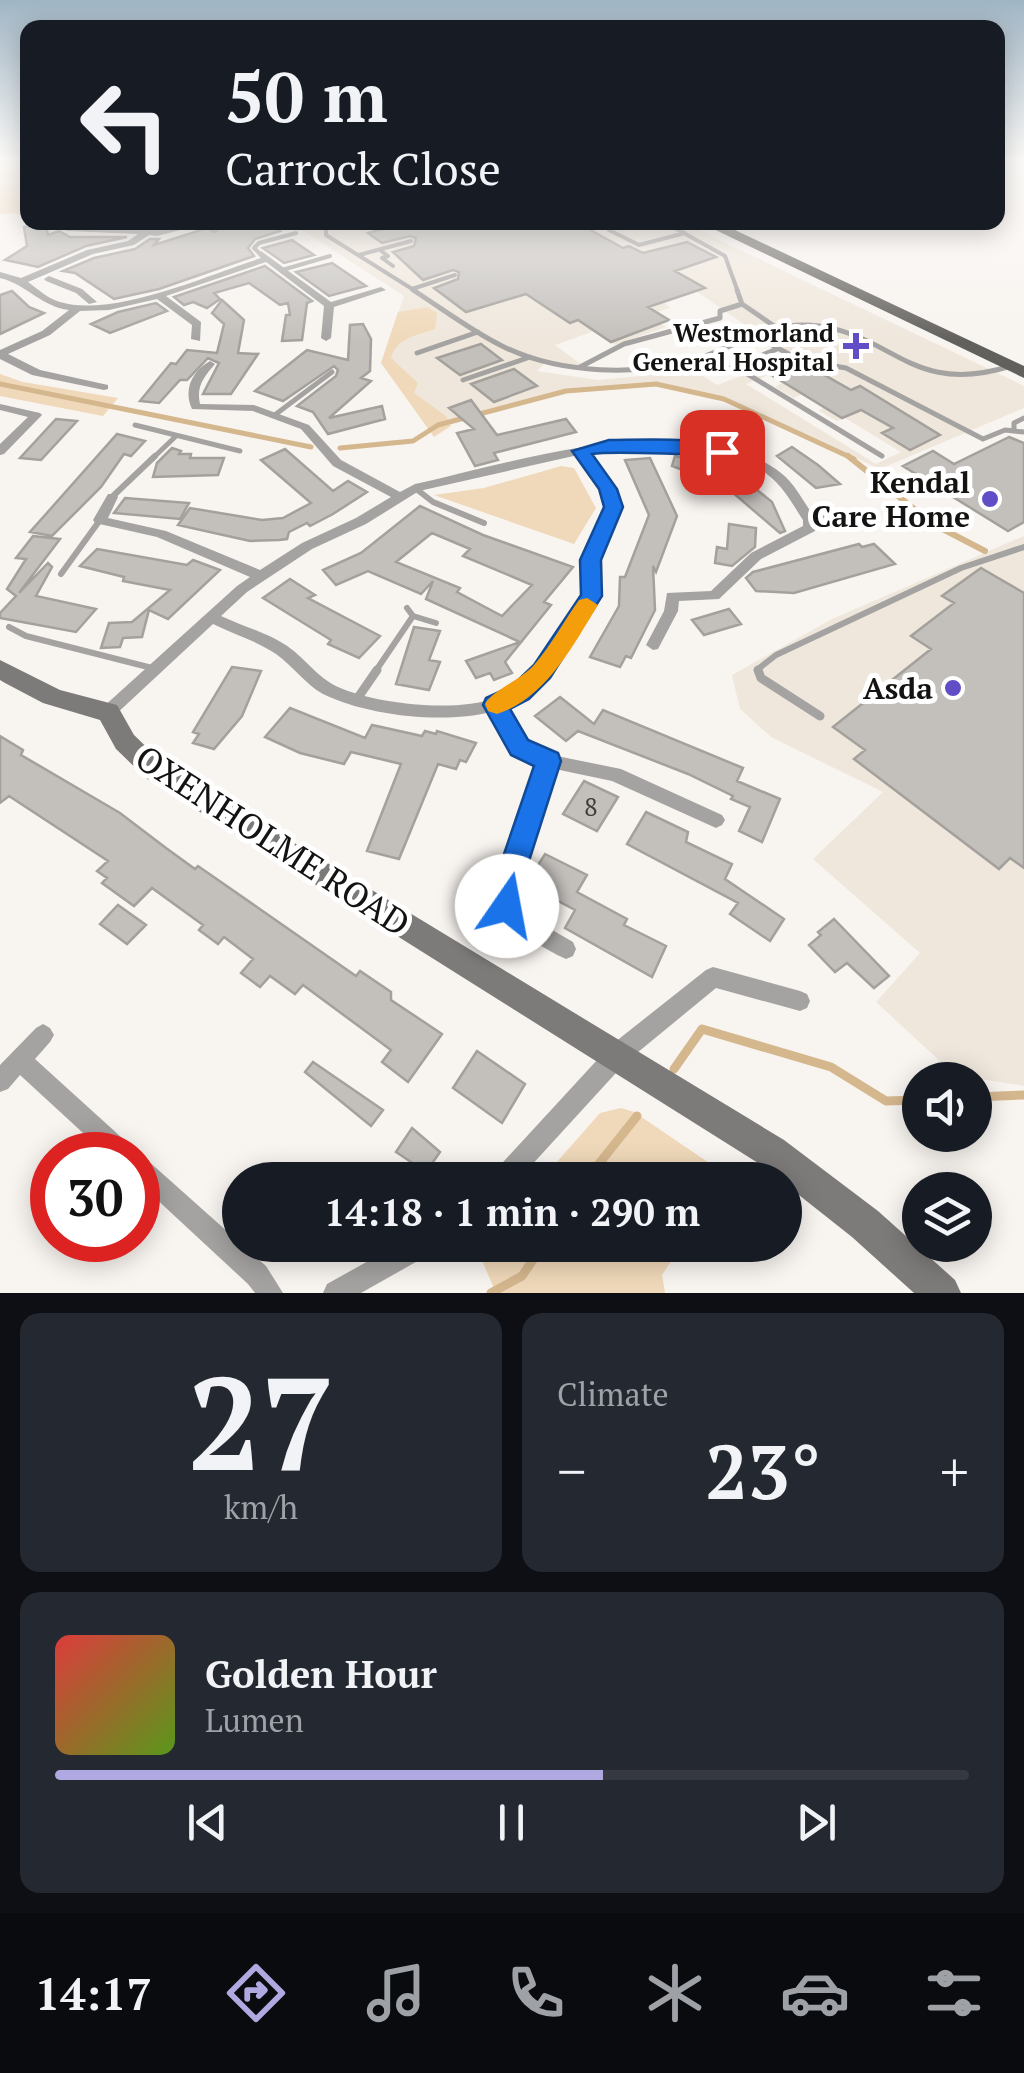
<!DOCTYPE html>
<html lang="en">
<head>
<meta charset="utf-8">
<style>
	body { margin:0; font-family:"PT Serif",serif; background:#242831; color:#f1f3f6; height:100vh; display:flex; flex-direction:column; font-size:38px; white-space:nowrap }
	* { box-sizing:border-box; margin:0 }
	p { font-size:32px; color:#9ea1a6 }
	.icon { flex:none; width:55px; height:55px; fill:none; stroke:currentColor; stroke-width:2; stroke-linecap:round; stroke-linejoin:round }
	.map { position:relative; height:1293px; overflow:hidden }
	.details { display:flex; flex-direction:column; gap:20px; padding:20px; background:#0d0f14; flex:1 }
	.details>* { flex:none }
	.guide { position:absolute; left:20px; top:20px; width:985px; height:210px; border-radius:20px; box-shadow:0 5px 25px #0003; background:#171b24; color:#f1f3f6; overflow:hidden }
	.tools { position:absolute; left:902px; top:1062px; display:grid; gap:20px }
	.tools a { display:grid; place-items:center; width:90px; height:90px; border-radius:50%; background:#171b24; box-shadow:0 5px 25px #0003; font-size:50px }
	.speed { position:absolute; left:30px; top:1132px; display:flex; gap:20px; font-size:50px; font-weight:700; text-align:center }
	.speed>* { display:grid; place-content:center; width:130px; height:130px; border-radius:50%; background:#171b24; box-shadow:0 5px 25px #0003; line-height:1 }
	.speed .limit { border:15px solid #d22; background:#fff; color:#111 }
	.pin { position:absolute; display:grid; place-items:center; width:85px; height:85px; color:#fff; margin:-42px; border-radius:20px; box-shadow:0 5px 15px #0006 }
	.me { position:absolute; width:110px; margin:-55px; rotate:12deg; stroke-linejoin:round; filter:drop-shadow(0 0 8px #0008) }
	.turn { display:flex; align-items:center; gap:35px; height:210px; padding:0 40px; font-size:45px }
	.turn .icon { width:130px; height:130px; stroke-width:2.5 }
	.turn b { display:block; font-size:70px; line-height:85px }
	.big { font-size:75px; font-weight:700; line-height:1.1 }
	.details .card { flex:1; display:flex; flex-direction:column; justify-content:center; gap:15px; min-width:0; padding:0 35px; border-radius:20px; background:#242831 }
	.details .dial { align-items:center; gap:0 }
	.dial b { font-size:130px; line-height:1 }
	.song { display:flex; align-items:center; gap:30px }
	.cover { width:120px; height:120px; border-radius:15px; background:linear-gradient(135deg,hsl(0 70% 55%),hsl(90 70% 35%)) }
	.played { height:10px; border-radius:5px; background:linear-gradient(90deg,#b0a9e1 60%,#363941 60%) }
	.keys { display:flex; justify-content:space-around; direction:ltr }
	.heat { display:flex; justify-content:space-between; align-items:center; font-size:55px; direction:ltr }
	.details .tiles { flex:1; display:grid; gap:20px; grid-template-columns:1fr 1fr }
	.card:last-child { grid-column:span 2 }
	.trip { position:absolute; left:222px; top:1162px; width:580px; height:100px; border-radius:50px; background:#171b24; box-shadow:0 5px 25px #0003; font-weight:700; line-height:100px; text-align:center }
	.tab-bar { display:flex; height:160px; justify-content:space-around; align-items:center; background:#090b0e; color:#9ea1a6 }
	.tab-bar .icon { width:70px; height:70px }
	.tab-bar .on { color:#b0a9e1 }
	.tab-bar b { font-size:45px; color:#f1f3f6 }
	.map>svg:first-child { display:block }
	.built { fill:#efe7dc; fill-rule:evenodd }
	.green { fill:#f0d9ba }
	.lines { fill:none; stroke-linecap:round; stroke-linejoin:round }
	.stream-far2 { stroke:#d5b78e; stroke-width:5 }
	.stream-far1 { stroke:#d5b78e; stroke-width:6 }
	.stream { stroke:#d5b78e; stroke-width:9 }
	.building { fill:#c3c0bc; stroke:#a4a19d; stroke-width:2.5; fill-rule:evenodd }
	.lane-far3 { stroke:#a4a3a1; stroke-width:4 }
	.lane-far2 { stroke:#a4a3a1; stroke-width:5 }
	.lane-far1 { stroke:#a4a3a1; stroke-width:6 }
	.lane { stroke:#a4a3a1; stroke-width:9 }
	.street { fill:#a4a3a1; fill-rule:evenodd }
	.secondary { fill:#7d7b79; fill-rule:evenodd }
	.primary { fill:#62605d; fill-rule:evenodd }
	.route { fill:#1a73e8; stroke:#114b97; stroke-width:2.5 }
	.slow { fill:#f59e0b }
	.poi-dot { fill:#614ec7; stroke:#fff; stroke-width:4 }
	.labels { text-anchor:middle; dominant-baseline:central; stroke-width:10; stroke-linejoin:round; paint-order:stroke }
	.far-poi-label { font-size:25px; font-weight:bold; fill:#141312; stroke:#fff; text-anchor:end }
	.number-label { font-size:25px; fill:#403e3c }
	.poi-label { font-size:30px; font-weight:bold; fill:#141312; stroke:#fff; text-anchor:end }
	.near-street-label { font-size:35px; fill:#141312; stroke:#fff }
</style>
</head>
<body>
<div class="map">
<svg width="1024" height="1293" viewBox="0 0 1024 1293">
	<rect width="100%" height="100%" fill="#f8f4f0"/>
	<path class="built" d="M291 223H684L1024 386V408L880 469 724 399 656 384 566 391 438 425 381 363 404 296ZM696 291 758 334 755 336 787 354 781 361 717 385 695 371 598 380 537 371 547 361 586 368 555 345 594 331 615 345 666 327 647 315 670 308 663 302ZM768 375 782 383 775 387 794 398 802 394 824 407 819 411 837 421 845 418 901 452 876 464 746 384Z
		M1024 536V1086L955 1075 876 1002 920 953 813 859 883 792 771 737 740 709 732 675 832 619Z"/>
	<path class="green" d="M0 160H27V213L0 214Z
		M427 307 437 313 435 329C418 335 396 338 391 358L418 383 414 393 446 416 451 426 434 437 381 363 398 312Z
		M0 374 23 382 118 398 103 416 0 396Z
		M561 466 574 468 596 508 574 544 434 495 484 488Z
		M621 1108 634 1112 724 1173 720 1180H541L600 1113Z
		M484 1245H682L662 1275 665 1293H496L478 1251Z"/>
	<g class="lines">
		<path class="stream-far2" d="M0 384 311 447
			M340 448 413 441 438 425 566 391 656 384 724 399 854 459"/>
		<path class="stream-far1" d="M848 456 933 524 985 551"/>
		<path class="stream" d="M674 1069 702 1029 831 1067 886 1101 920 1100
			M975 1097 1024 1095
			M586 1180 637 1116
			M491 1293 522 1276 543 1245"/>
	</g>
	<path class="building" d="M248 222H268L280 231 255 239 248 248 254 256 159 289 114 299 75 273 63 271 94 258 135 249 150 239H159L154 245 207 228 214 232 229 223 247 226Z
		M373 222H502L507 228 518 227 522 222H542V227L576 222 623 248 629 246 643 253 687 242 716 257 675 271 705 288 648 307 669 320 611 342 578 320 570 323 526 294 466 312 434 288 458 279 459 272 453 270 423 280 393 252 414 246 416 238 410 236 382 243 368 233 383 229Z
		M46 223 48 235 59 231 70 237H127L86 246 38 267 5 260 27 246 24 227Z
		M292 240 314 255 284 263 263 248Z
		M332 263 366 286 329 296 296 272Z
		M265 266 312 301 307 303 302 340 282 341 286 315H290L288 303 280 305 249 283 214 293 220 299 207 308 193 302 184 305 174 297Z
		M12 291 29 307 44 313 0 334V295Z
		M222 300 244 320 238 353 258 354 231 394H203L219 363 208 358 187 380H180L159 403 140 401 171 363 176 364 187 350 217 353 224 324 212 313Z
		M156 303 167 311 110 333 91 324 118 312Z
		M363 324 371 339 370 371 361 378 371 381 329 418 382 406 385 419 328 434 313 412 297 406 336 376 338 370 334 366 283 401 255 391 307 350 348 360 350 325Z
		M481 344 502 360 460 375 437 358Z
		M794 364 812 368 851 390 860 386 940 435 910 450 882 433 893 428 861 410 842 418 770 374Z
		M514 369 537 386 494 402 471 384Z
		M471 400 497 435 566 419 576 432 494 453 498 460 475 466 457 433 474 429 449 408Z
		M56 419 77 421 41 460 20 458Z
		M117 434 145 441 131 456 124 454 101 487 52 536 30 532Z
		M1009 437 1024 443V522L1008 531 903 466 933 451 954 464Z
		M792 447 818 465 840 484 816 488 777 456Z
		M172 448 181 451 179 454H191L190 458H224L218 475 153 477 157 463Z
		M285 449 333 491 348 481 367 492 333 514 310 526 307 523 289 532 287 539 279 540 250 541 178 525 190 508 262 520 283 518 311 503 261 460Z
		M675 456 713 465 727 471 715 482 672 466Z
		M650 458 677 516 656 572 653 566 655 610 631 658 626 656 620 667 590 657 619 606 620 577H625L649 515 625 460Z
		M741 477 772 502 785 531 780 533 725 486Z
		M125 498 189 503 180 519 114 513Z
		M420 506 483 535 573 567 544 602 551 605 505 662 512 673 494 680 490 673 476 678 466 661 520 642 426 599 433 581 421 594 368 571 336 585 323 570 361 553ZM432 533 470 549 463 556 532 585 502 616 457 592 460 588 396 562Z
		M729 524 756 528 755 547 732 566 715 563 717 547 727 549Z
		M33 536 60 539 19 593 48 563 52 567 36 596 96 609 76 632 0 618V613L16 596 7 589 26 559 16 558Z
		M859 544 862 547 874 544 895 564 794 593 756 591 746 578 753 572Z
		M97 549 187 565 193 560 220 570 168 619 149 610 142 637 123 638 120 647 101 648 109 623 132 622 170 590 123 581 124 577 80 566Z
		M981 568 1024 593V868L1010 858 999 869 854 759 865 750 833 727 931 649 911 636 954 603 942 596Z
		M290 579 315 595 308 598 380 636 359 658 328 644 331 640 263 598Z
		M729 609 741 624 704 635 692 620Z
		M414 627 440 631 429 660 440 662 429 690 396 684Z
		M232 667 261 671 242 716 214 749 193 743 199 734 193 732Z
		M560 697 594 724 603 710 743 768 737 781 780 799 762 842 739 831 750 807 731 799 733 796 688 774 578 731 566 741 535 716Z
		M290 708 365 738 372 725 422 736 425 731 436 734 437 731 476 743 466 762 460 760 456 769 438 764 399 859 367 851 401 764 351 752 344 764 300 753 265 737Z
		M0 736 23 750 21 755 120 813 166 848 195 869 198 866 356 976 360 971 391 992V1000L442 1034 408 1082 382 1062 391 1050 303 985 295 994 270 976 260 987 241 973 253 959 224 937 218 944 199 930 203 925 152 888 134 906 102 883 107 878 97 871 108 861 9 796 0 803Z
		M584 781 618 797 597 831 563 814Z
		M646 812 688 832 686 842 732 864 725 879 784 919 770 941 730 914 738 903 627 844Z
		M545 854 587 875 577 892 627 919 624 925 666 946 652 977 565 928 575 910 526 884Z
		M118 905 146 925 127 944 100 924Z
		M834 919 889 976 874 988 847 963 835 972 809 945 821 935 818 932Z
		M477 1051 525 1084 502 1123 453 1088Z
		M313 1062 383 1110 371 1126 305 1072Z
		M412 1128 440 1152 426 1172 396 1152Z"/>
	<g class="lines">
		<path class="lane-far3" d="M326 222V235L417 292
			M507 222H516
			M620 222 609 230 639 245 685 233
			M664 222 725 256 738 292
			M380 250 388 256 382 258 393 266
			M258 252 254 248 259 243 296 233
			M359 255 411 241
			M282 270 330 256
			M412 289 455 275"/>
		<path class="lane-far2" d="M413 290C443 309 471 331 504 347 560 374 639 377 699 358 735 347 769 323 808 325 893 330 908 398 1011 366
			M737 290 742 304 777 328
			M755 336 800 360 846 368 983 439 1005 430 1024 432
			M417 353 478 332
			M692 360 722 372 777 349
			M580 367 624 344 720 318V311L742 304
			M736 367 882 456
			M463 380 530 357
			M276 414 332 372
			M135 425 240 451
			M1014 430V423L1024 418
			M152 459 175 437"/>
		<path class="lane-far1" d="M415 488 433 502 484 523
			M112 497 155 456
			M61 574 100 520
			M407 608 413 616 436 623
			M9 627 26 636 156 669
			M375 672 413 616
			M759 672 758 669 776 655 961 568 1024 547"/>
		<path class="lane" d="M758 670 761 678 820 716
			M357 699 377 670"/>
		<path class="street" d="M193 222H211L157 236 149 235 134 245 93 254 28 282C38 289 48 299 60 302 113 318 208 275 261 258L257 254 261 251 331 302 381 287 386 290 334 307 331 338 326 341 321 338 324 306 266 262 166 296 201 322 200 341 191 339 192 325 157 299 109 310 80 311 50 335 8 354 40 370 108 385V389L104 390 32 375 0 359V350L42 331 69 310C42 307 26 284 0 278V272L21 278 87 250 128 241 138 234 68 231 65 230V226L157 230Z
			M49 276 82 289 97 302 89 304 76 293 46 281 44 279Z
			M210 361 215 364C204 377 196 386 200 404L254 405 309 425 341 460 400 492 415 484C515 462 692 404 781 473 795 484 803 501 813 515L836 513 842 517 836 521 817 523 815 531 761 559 719 599 679 601 678 611 658 649 653 650 646 645 664 611 667 593 711 591 751 553 803 526V520C795 508 787 493 776 482 730 437 647 444 589 453 600 469 617 487 618 507 618 524 606 535 601 550 596 564 600 581 596 596 586 633 540 692 505 707L526 742 552 755 621 769 722 815 725 820 722 825 716 828 612 781 555 769 515 889 516 902 535 920 573 942 576 949 573 956 566 959C548 951 504 926 498 906 497 906 497 890 497 889L540 764 514 752 491 712C443 724 368 716 323 694 305 684 293 666 276 654 257 641 233 634 213 624L114 716H102L100 712 102 708 237 586 250 577 157 537 95 523 93 520 108 494H116L118 497 108 518 166 531 260 570 302 543 356 518 391 497 333 466 301 429 253 411 192 409C183 390 192 371 210 361ZM578 455C594 478 615 502 598 530 589 546 585 555 585 573 585 605 565 629 547 654 533 671 517 690 495 698 456 713 376 704 338 687 316 677 304 656 284 644 265 632 242 626 221 616L247 592 312 549 366 524 419 491Z
			M0 404 40 413 42 415 4 454 0 455V444L28 417 0 410Z
			M713 967 800 991 807 994 810 1001 807 1008 800 1011 716 988 626 1062 518 1180H490L494 1172 610 1046 706 970Z
			M43 1024 50 1028 54 1035 50 1042 35 1059 132 1147 135 1155H107L20 1075 8 1089 0 1092V1065L36 1028Z
			M138 1155 146 1159 266 1266 283 1293H255L248 1284 138 1182Z
			M397 1245H433L430 1254 361 1293H323L327 1284Z"/>
		<path class="secondary" d="M0 660 60 690 117 705 134 735 164 764 784 1140 878 1211 955 1280 961 1293H914L852 1237 785 1184V1180L146 778 116 749 100 720 43 703 5 683 0 680Z"/>
		<path class="primary" d="M699 222H718L1024 366V378Z"/>
	</g>
	<linearGradient id="sky" x2="0" y2="1"><stop stop-color="#a0b5c4"/><stop offset="0.47" stop-color="#fcfaf8"/><stop offset="1" stop-color="#fcfaf8" stop-opacity="0"/></linearGradient>
	<rect width="1024" height="341" fill="url(#sky)"/>
	<path class="route" d="M609 440C638 440 710 435 732 452 722 459 620 449 592 454L617 489 623 507 601 560 602 596 550 678 529 699 510 709 528 740 558 753 561 761 520 889 521 906 517 915 507 919 497 915 492 889 534 766 511 755 483 705 486 698 512 686 534 665 581 595 580 560 604 507 599 489 572 451Z"/>
	<path class="slow" d="M587 598 598 605C572 647 546 698 497 714L488 711 485 704C493 690 521 680 534 665 551 646 564 621 579 600Z"/>
	<g class="poi-dot">
		<path d="M851 331h10v10h10v10h-10v10h-10v-10h-10v-10h10z"/>
		<circle cx="990" cy="499" r="10"/>
		<circle cx="953" cy="688" r="10"/>
	</g>
	<g class="labels">
		<g class="far-poi-label">
			<text x="834" y="332">Westmorland<tspan x="834" dy="29">General Hospital</tspan></text>
		</g>
		<g class="number-label">
			<text x="591" y="806">8</text>
		</g>
		<g class="poi-label">
			<text x="970" y="482">Kendal<tspan x="970" dy="34">Care Home</tspan></text>
			<text x="933" y="688">Asda</text>
		</g>
		<g class="near-street-label">
			<text transform="translate(273 840) rotate(33)">OXENHOLME ROAD</text>
		</g>
	</g>
</svg>
<div class="tools">
<a><svg class="icon" aria-label="sound" viewBox="0 0 24 24"><path d="M4 9h4l5-4v14l-5-4H4zM17 9q2 3 0 6"/></svg></a>
<a><svg class="icon" aria-label="layers" viewBox="0 0 24 24"><path d="M12 4l9 5-9 5-9-5zM3 14l9 5 9-5"/></svg></a>
</div>
<div class="speed"><div class="limit">30</div></div>
<div class="pin" style="left:722px;top:452px;background:#d93025"><svg class="icon" aria-label="arrive" viewBox="0 0 24 24"><path d="M6 21V4h12l-3 4 3 4H6"/></svg></div>
<svg class="me" style="left:507px;top:906px" viewBox="-20 -20 40 40"><circle r="19" fill="#fff"/><path d="M0-13L10 11 0 6-10 11z" fill="#1a73e8"/></svg>
<div class="trip">14:18 · 1 min · 290 m</div>
<div class="guide">
<div class="turn"><svg class="icon" aria-label="left" viewBox="0 0 24 24"><path d="M17 20v-9H6M10 6l-5 5 5 5"/></svg><div><b>50 m</b>Carrock Close</div></div>
</div>
</div>
<section class="details">
<div class="tiles">
<div class="card dial"><b>27</b><p>km/h</p></div>
<div class="card"><p>Climate</p>
<div class="heat"><a>−</a><b class="big">23°</b><a>+</a></div>
</div>
<div class="card">
<div class="song"><i class="cover"></i><div><b>Golden Hour</b><p>Lumen</p></div></div>
<div class="played"></div>
<div class="keys"><svg class="icon" aria-label="previous" viewBox="0 0 24 24"><path d="M18 5L8 12l10 7zM5 5v14"/></svg><svg class="icon" aria-label="pause" viewBox="0 0 24 24"><path d="M8 5v14M16 5v14"/></svg><svg class="icon" aria-label="next" viewBox="0 0 24 24"><path d="M6 5l10 7-10 7zM19 5v14"/></svg></div>
</div>
</div>
</section>
<nav class="tab-bar">
<b>14:17</b>
<svg class="icon on" aria-label="directions" viewBox="0 0 24 24"><path d="M12 3l9 9-9 9-9-9zM9 14v-3h6M13 9l2 2-2 2"/></svg>
<svg class="icon" aria-label="music" viewBox="0 0 24 24"><path d="M9 18V5l10-2v13"/><circle cx="6" cy="18" r="3"/><circle cx="16" cy="16" r="3"/></svg>
<svg class="icon" aria-label="phone" viewBox="0 0 24 24"><path d="M5 4h4l2 5-3 2q2 4 5 5l2-3 5 2v4C11 20 4 13 5 4z"/></svg>
<svg class="icon" aria-label="climate" viewBox="0 0 24 24"><path d="M12 3v18M4 7l16 10M4 17L20 7"/></svg>
<svg class="icon" aria-label="car" viewBox="0 0 24 24"><path d="M5 17H2v-5l4-1 3-4h7l3 4 3 1v5h-3M9 17h6M6 11h13"/><circle cx="7" cy="17" r="2"/><circle cx="17" cy="17" r="2"/></svg>
<svg class="icon" aria-label="filters" viewBox="0 0 24 24"><path d="M4 7h16M4 17h16"/><circle cx="9" cy="7" r="2"/><circle cx="15" cy="17" r="2"/></svg>
</nav>
</body>
</html>
